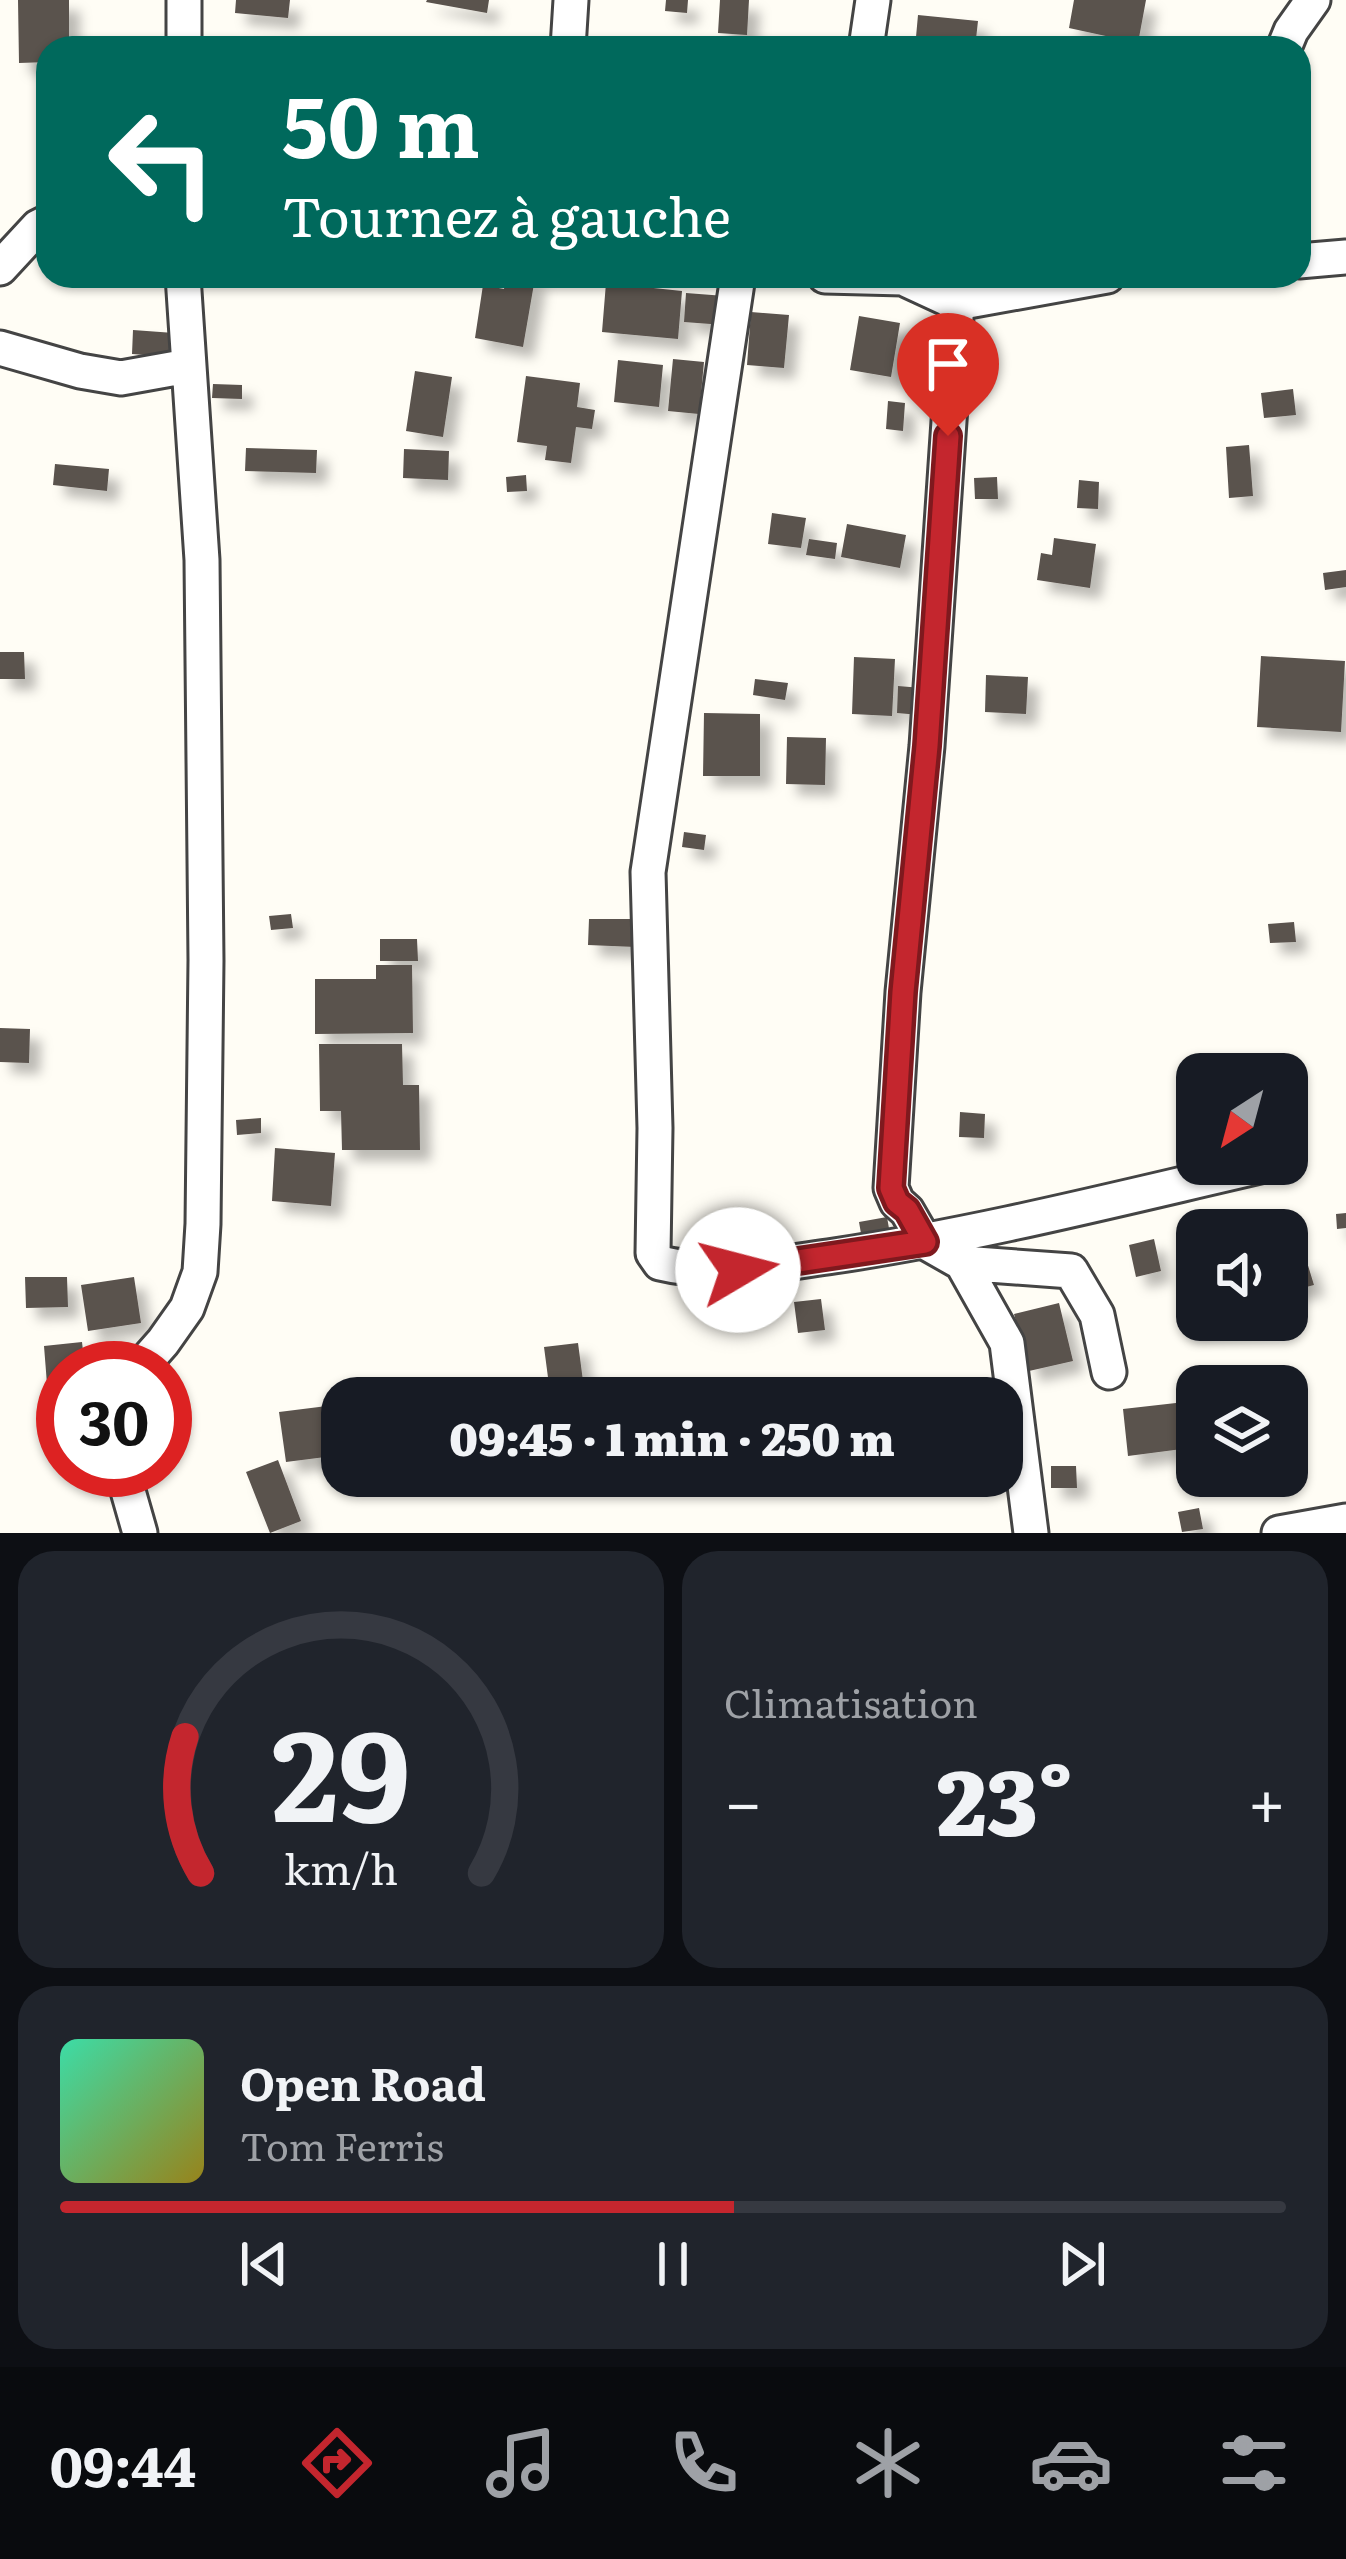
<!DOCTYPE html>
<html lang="fr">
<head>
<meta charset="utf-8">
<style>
	body { margin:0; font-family:Literata,serif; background:#20242c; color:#f1f3f6; height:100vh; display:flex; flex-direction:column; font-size:45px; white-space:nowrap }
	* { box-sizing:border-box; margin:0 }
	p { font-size:39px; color:#9ea1a6 }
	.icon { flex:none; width:66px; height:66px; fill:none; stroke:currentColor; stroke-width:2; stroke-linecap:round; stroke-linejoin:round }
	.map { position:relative; height:1533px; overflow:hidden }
	.details { display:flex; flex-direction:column; gap:18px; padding:18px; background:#0d0f14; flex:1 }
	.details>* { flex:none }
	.banner { position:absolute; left:36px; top:36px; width:1275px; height:252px; border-radius:36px; box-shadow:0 3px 9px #0004; background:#00695c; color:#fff; overflow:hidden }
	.needle { width:78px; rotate:216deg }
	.buttons { position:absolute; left:1176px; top:1053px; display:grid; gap:24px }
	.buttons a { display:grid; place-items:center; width:132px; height:132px; border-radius:24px; background:#171b24; box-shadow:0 3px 9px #0004; font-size:60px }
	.speed { position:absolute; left:36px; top:1341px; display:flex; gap:24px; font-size:60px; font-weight:700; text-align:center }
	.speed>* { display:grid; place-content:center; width:156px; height:156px; border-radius:50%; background:#171b24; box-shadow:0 3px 9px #0004; line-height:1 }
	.speed .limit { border:18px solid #d22; background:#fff; color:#111 }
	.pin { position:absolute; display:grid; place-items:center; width:102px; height:102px; color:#fff; margin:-123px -51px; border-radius:50% 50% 50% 0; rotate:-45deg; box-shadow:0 0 12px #0007 }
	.pin .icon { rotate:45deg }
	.me { position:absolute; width:132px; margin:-66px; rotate:82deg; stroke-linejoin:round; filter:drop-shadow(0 0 9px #0008) }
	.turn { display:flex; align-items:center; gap:42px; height:252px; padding:0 48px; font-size:54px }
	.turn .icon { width:156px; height:156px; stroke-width:2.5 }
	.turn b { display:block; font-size:84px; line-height:102px }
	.big { font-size:90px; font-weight:800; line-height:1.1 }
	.details .widget { flex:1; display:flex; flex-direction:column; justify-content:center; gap:18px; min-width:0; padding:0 42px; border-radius:36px; background:#20242c }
	.details .dial { align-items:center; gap:0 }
	.dial svg { height:312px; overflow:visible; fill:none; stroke:#363941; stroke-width:7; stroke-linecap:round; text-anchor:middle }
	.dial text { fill:#f1f3f6; stroke:none }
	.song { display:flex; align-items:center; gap:36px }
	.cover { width:144px; height:144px; border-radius:18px; background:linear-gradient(135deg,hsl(160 70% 55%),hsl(50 70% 35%)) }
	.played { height:12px; border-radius:6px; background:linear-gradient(90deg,#c4262e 55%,#363941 55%) }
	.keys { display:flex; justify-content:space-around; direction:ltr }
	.heat { display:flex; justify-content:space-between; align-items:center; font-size:66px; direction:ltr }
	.details .tiles { flex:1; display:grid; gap:18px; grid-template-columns:1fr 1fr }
	.widget:last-child { grid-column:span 2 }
	.trip { position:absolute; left:321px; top:1377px; width:702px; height:120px; border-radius:36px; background:#171b24; box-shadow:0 3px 9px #0004; font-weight:800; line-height:120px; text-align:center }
	.menu { display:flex; height:192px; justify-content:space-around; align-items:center; background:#090b0e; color:#9ea1a6 }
	.menu .icon { width:84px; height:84px }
	.menu .on { color:#c4262e }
	.menu b { font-size:54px; color:#f1f3f6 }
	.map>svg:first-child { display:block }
	.building { fill:#5a524d; filter:url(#shadow) }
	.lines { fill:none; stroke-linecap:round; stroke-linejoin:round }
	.minor-casing { stroke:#444; stroke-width:39 }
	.minor { stroke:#fff; stroke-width:33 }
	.route-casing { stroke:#7f191e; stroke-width:30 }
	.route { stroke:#c4262e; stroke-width:21 }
</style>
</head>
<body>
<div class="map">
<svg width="1346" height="1533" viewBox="0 0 1346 1533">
	<defs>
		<filter id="shadow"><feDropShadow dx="11" dy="11" stdDeviation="6" flood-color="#0004"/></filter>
	</defs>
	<rect width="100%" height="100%" fill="#fffdf5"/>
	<path class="building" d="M18 0H69V48H48V62L19 63Z
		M236 0H290L288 18 235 13Z
		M427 0H489L487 13 426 2Z
		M666 0H688L687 13 665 11Z
		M720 0H749L747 35 718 33Z
		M1074 0H1146L1138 43 1069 28Z
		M918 15 978 21 975 48H915Z
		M715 39 738 40 737 48H714Z
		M131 40 165 42 164 48H131Z
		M506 276 535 278 523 347 475 338 483 285 504 289Z
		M606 283 682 291 678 339 602 332Z
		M686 293 725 296 724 325 684 322Z
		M751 312 789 315 784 368 747 365Z
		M859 316 900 323 891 377 850 370Z
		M133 330 174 333 172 357 132 354Z
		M673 359 704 362 699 414 668 411Z
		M618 360 663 365 659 407 614 402Z
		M415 371 452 377 443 437 406 431Z
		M526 376 580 383 577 407 595 410 592 429 576 427 571 463 545 460 547 446 517 442Z
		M213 384 242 385V399L212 398Z
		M1293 389 1296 415 1264 418 1261 393Z
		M888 401 905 403 903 431 886 429Z
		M1249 445 1253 496 1229 498 1226 447Z
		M246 448 317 450 316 473 245 471Z
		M404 449 449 451 448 480 403 478Z
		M55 464 109 469 107 491 53 485Z
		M526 475 527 491 507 492 506 477Z
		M997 477 998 499H975L974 478Z
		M1079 480 1099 482 1098 509 1077 508Z
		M772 513 806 518 801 548 768 544Z
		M847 524 906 535 900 568 841 557Z
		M1054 538 1096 544 1090 588 1037 580 1041 553 1052 555Z
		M809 539 837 543 835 559 806 555Z
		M1346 570V587L1325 590 1323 573Z
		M0 652H24L25 679H0Z
		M1261 656 1345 661 1341 732 1257 727Z
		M854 657 895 659 892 716 852 714Z
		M986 675 1028 677 1026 714 985 712Z
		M755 679 788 683 785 700 753 695Z
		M898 686 922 688 920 715 897 713Z
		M704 713 760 714V776H703Z
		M787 737 826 738 825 785 786 784Z
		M684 832 706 835 704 850 682 847Z
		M291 914 293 928 271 930 269 916Z
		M589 919H636V947L588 945Z
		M1294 922 1296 942 1270 943 1268 924Z
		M380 939H417L418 961H380Z
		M376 965H412L413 1033 315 1034V979H376Z
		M0 1028 30 1029 29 1063 0 1062Z
		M319 1044H402L403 1085H419L420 1150H342L341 1111H320Z
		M960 1112 985 1114 984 1138 959 1137Z
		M261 1118V1133L237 1135 236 1120Z
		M275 1148 335 1153 331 1206 272 1201Z
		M1346 1213V1228L1337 1229 1336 1214Z
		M887 1217 891 1240 863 1245 859 1222Z
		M1154 1239 1161 1271 1136 1277 1129 1245Z
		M1306 1259 1314 1285 1287 1292V1264Z
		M1197 1275V1320H1262V1323L1183 1329 1178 1276Z
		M25 1277H67L68 1307 26 1308Z
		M134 1277 141 1323 88 1331 81 1285Z
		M821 1299 825 1330 798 1333 794 1302Z
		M1059 1303 1073 1361 1029 1371 1014 1314Z
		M82 1342 85 1368H63V1382L47 1384 44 1346Z
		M578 1343 583 1381 549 1385 544 1347Z
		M998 1380 1002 1398H961L958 1389Z
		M1176 1403 1182 1449 1128 1456 1123 1409Z
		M335 1405 341 1455 286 1462 279 1412Z
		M278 1460 301 1521 270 1533 246 1472Z
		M1051 1466H1076L1077 1488H1051Z
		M1199 1508 1203 1529 1182 1532 1178 1512Z"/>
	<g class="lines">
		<defs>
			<path id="minor" d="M184 48V0
				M568 48 571 0
				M866 48 873 0
				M1284 48 1291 31 1313 0
				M1299 261 1346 257
				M0 268 38 227 48 222
				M738 276 648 872 655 1128 653 1253 660 1263C718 1277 777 1264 834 1256 981 1234 1125 1197 1269 1164
				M825 276 903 278 957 303 1107 276
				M957 303 927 746 903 992 891 1188 897 1202 907 1211 925 1242 962 1263 1071 1271 1097 1315 1109 1372
				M0 348 80 371 121 378 188 366
				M962 1263 1007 1343 1031 1533
				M140 1368 163 1342 187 1308 200 1272 203 1224 206 960 202 560 183 276
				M122 1470 140 1533
				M1279 1533 1346 1521"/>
		</defs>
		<use href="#minor" class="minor-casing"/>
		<use href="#minor" class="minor"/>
	</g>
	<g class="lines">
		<defs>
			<path id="route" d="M738 1270 925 1242 907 1210 897 1202 891 1188 903 992 927 746 948 436"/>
		</defs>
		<use href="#route" class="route-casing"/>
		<use href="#route" class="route"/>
	</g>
</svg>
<div class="buttons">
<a><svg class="needle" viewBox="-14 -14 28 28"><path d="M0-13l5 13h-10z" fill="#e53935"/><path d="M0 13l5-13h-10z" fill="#9ea1a6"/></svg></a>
<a><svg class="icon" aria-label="sound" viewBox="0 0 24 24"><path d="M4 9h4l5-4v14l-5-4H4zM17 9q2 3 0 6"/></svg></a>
<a><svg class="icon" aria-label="layers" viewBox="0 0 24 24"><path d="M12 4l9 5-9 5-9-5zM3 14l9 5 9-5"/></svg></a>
</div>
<div class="speed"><div class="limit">30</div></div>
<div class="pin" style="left:948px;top:436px;background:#d93025"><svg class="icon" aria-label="arrive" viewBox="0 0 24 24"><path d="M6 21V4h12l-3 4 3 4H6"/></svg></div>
<svg class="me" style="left:738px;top:1270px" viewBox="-20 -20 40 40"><circle r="19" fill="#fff"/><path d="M0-13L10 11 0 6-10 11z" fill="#c4262e"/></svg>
<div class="trip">09:45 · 1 min · 250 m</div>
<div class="banner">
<div class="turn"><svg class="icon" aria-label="left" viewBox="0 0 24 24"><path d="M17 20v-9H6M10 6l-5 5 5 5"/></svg><div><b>50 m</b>Tournez à gauche</div></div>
</div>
</div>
<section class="details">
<div class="tiles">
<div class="widget dial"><svg viewBox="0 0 100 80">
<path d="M14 69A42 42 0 1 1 86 69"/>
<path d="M14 69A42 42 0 0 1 10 34" stroke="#c4262e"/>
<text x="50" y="56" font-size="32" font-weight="700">29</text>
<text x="50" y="72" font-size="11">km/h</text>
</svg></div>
<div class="widget"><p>Climatisation</p>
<div class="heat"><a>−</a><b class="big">23°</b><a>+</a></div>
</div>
<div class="widget">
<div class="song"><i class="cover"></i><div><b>Open Road</b><p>Tom Ferris</p></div></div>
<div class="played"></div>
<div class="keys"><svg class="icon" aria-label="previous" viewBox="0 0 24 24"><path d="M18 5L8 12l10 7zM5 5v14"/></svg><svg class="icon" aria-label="pause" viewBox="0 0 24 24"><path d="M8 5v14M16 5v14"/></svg><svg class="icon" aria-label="next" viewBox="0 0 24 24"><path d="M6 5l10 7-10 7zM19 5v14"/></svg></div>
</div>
</div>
</section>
<nav class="menu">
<b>09:44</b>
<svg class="icon on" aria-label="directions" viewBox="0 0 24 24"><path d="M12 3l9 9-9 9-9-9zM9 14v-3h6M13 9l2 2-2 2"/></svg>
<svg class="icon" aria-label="music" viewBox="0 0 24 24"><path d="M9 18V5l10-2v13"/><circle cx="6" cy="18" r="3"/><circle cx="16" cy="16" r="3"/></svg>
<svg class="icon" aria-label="phone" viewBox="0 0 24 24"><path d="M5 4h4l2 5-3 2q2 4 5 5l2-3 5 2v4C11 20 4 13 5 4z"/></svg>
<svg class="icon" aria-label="climate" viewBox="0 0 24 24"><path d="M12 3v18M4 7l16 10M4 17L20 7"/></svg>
<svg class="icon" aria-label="car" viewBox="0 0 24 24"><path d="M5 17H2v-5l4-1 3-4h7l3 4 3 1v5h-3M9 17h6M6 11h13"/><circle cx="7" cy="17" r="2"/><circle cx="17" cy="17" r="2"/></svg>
<svg class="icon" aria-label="filters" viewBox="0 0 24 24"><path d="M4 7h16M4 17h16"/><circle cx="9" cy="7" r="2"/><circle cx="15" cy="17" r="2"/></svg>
</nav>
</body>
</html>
